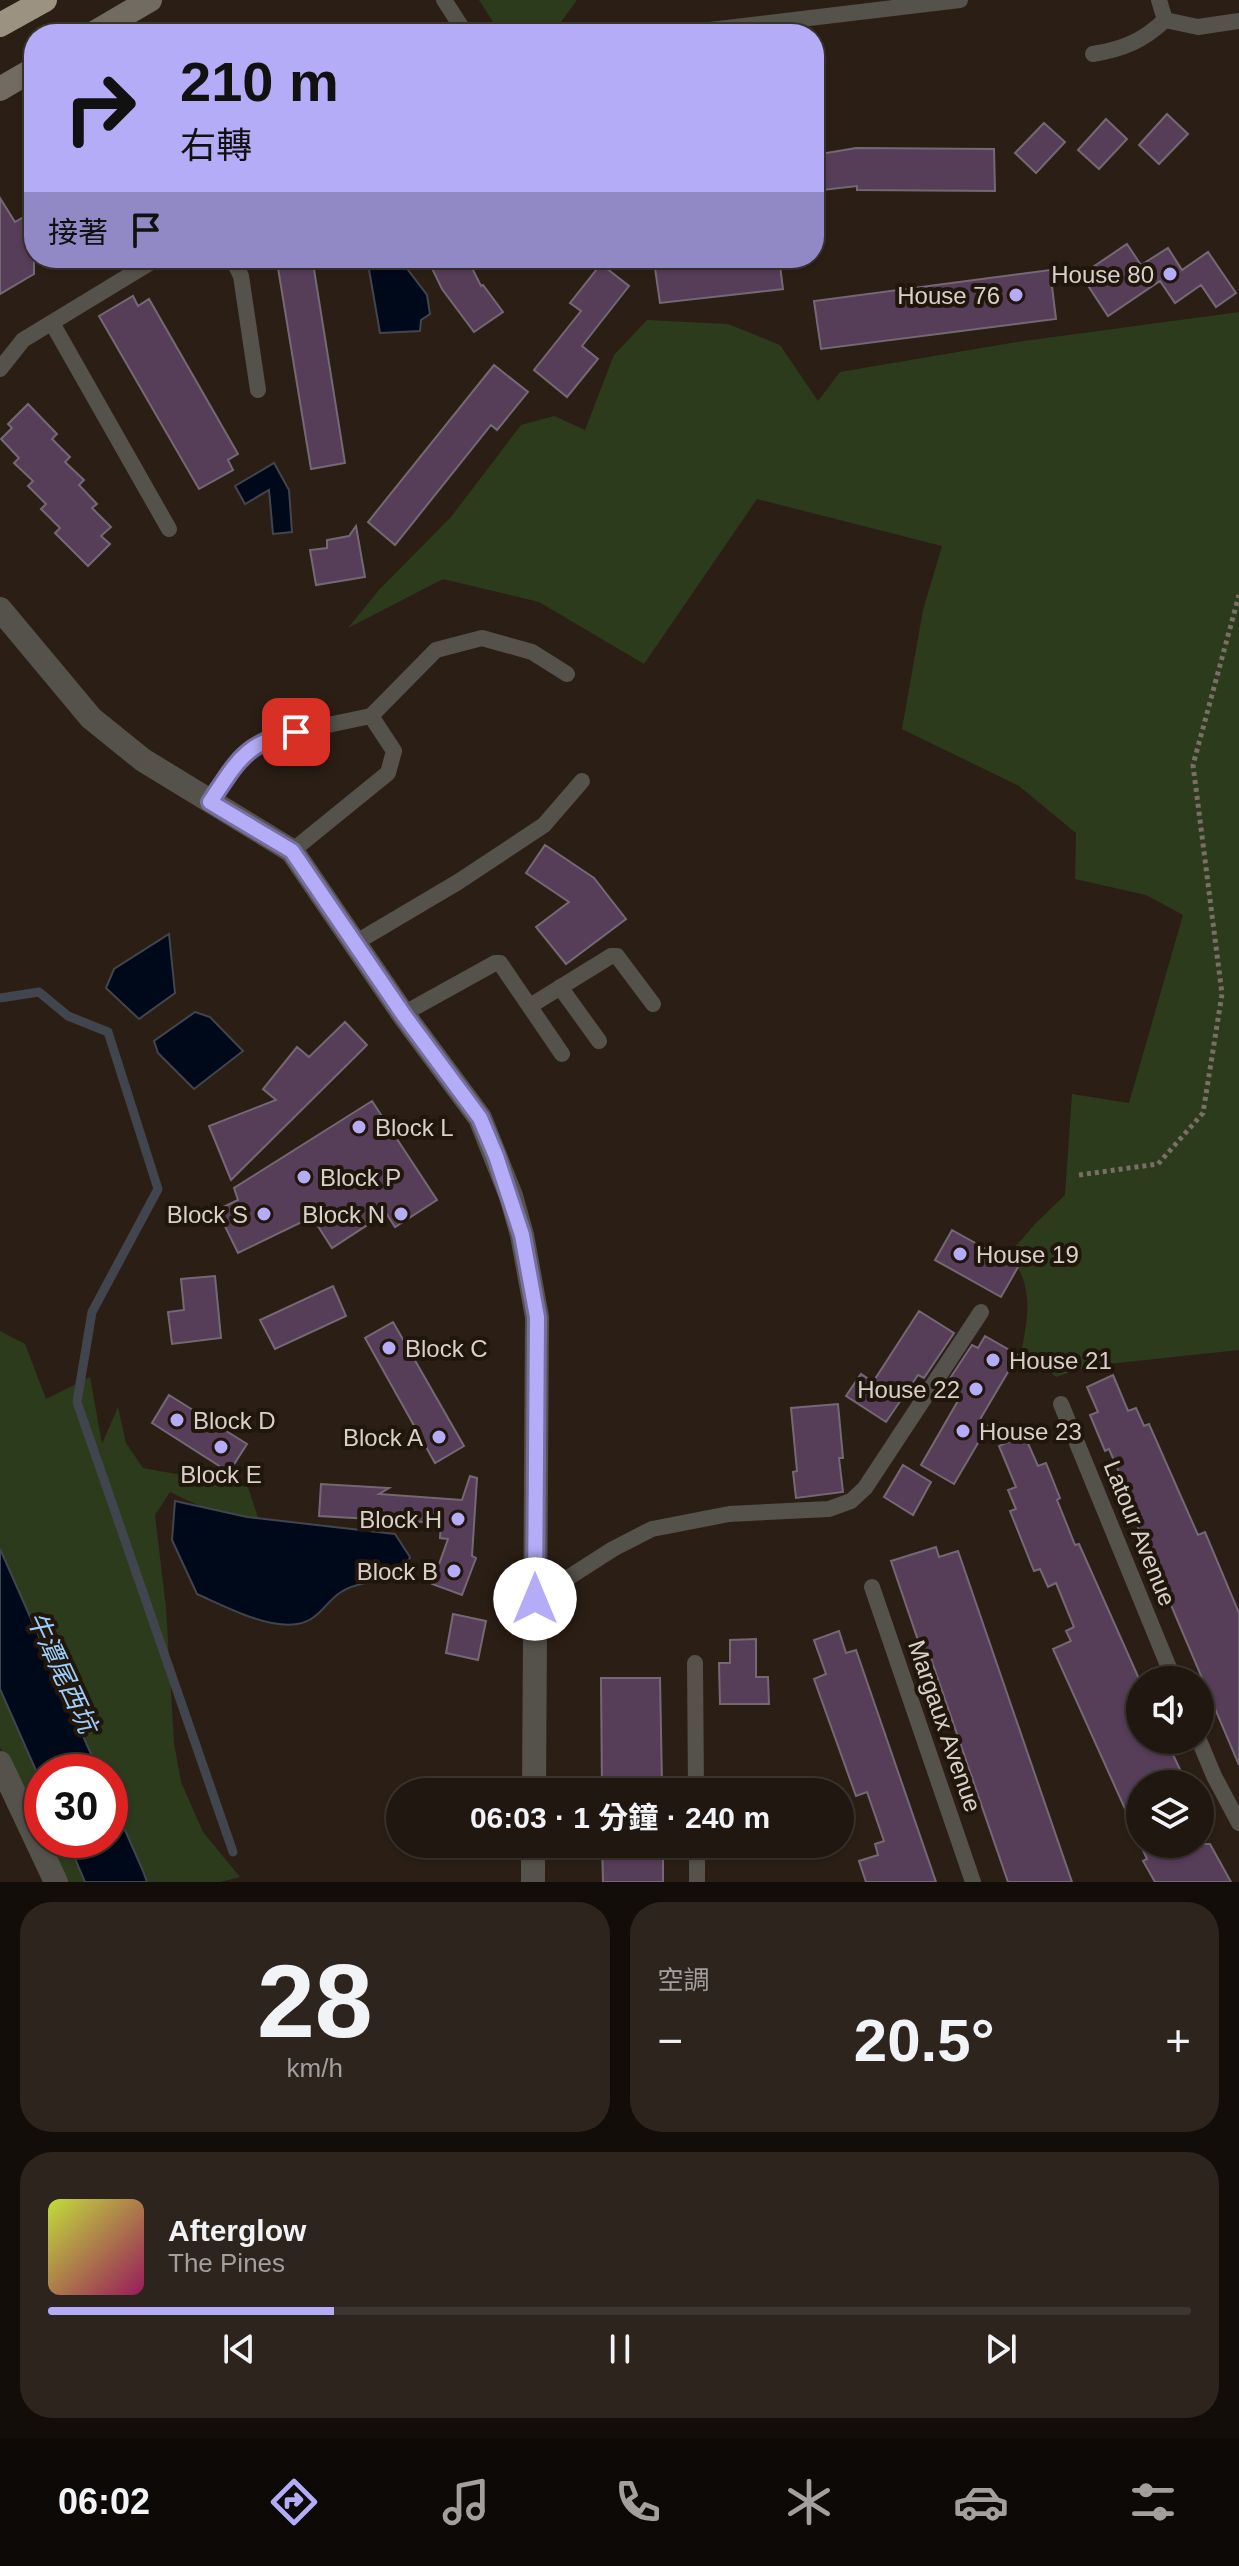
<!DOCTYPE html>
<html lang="zh-TW">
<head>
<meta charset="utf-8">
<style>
	body { margin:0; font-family:Helvetica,"Noto Sans TC",sans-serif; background:#2d241e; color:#f1f3f6; height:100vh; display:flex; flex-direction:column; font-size:30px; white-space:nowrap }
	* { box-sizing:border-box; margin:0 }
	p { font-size:26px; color:#a29f9f }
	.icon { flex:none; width:44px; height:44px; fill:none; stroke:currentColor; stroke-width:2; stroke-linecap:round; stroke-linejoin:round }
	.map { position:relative; height:1882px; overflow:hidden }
	.panel { display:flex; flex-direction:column; gap:20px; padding:20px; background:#120d09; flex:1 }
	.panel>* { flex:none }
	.top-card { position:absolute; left:24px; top:24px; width:800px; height:244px; border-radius:32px; box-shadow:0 2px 6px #0004,0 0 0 2px #3d3630; background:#b5acf8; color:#111; overflow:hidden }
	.fabs { position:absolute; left:1126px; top:1666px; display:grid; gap:16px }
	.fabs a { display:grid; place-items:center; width:88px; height:88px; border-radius:50%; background:#201710; box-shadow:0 2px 6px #0004,0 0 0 2px #3d3630; font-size:40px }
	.speed { position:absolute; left:24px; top:1754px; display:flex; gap:16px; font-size:40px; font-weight:700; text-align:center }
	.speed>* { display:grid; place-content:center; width:104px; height:104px; border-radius:50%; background:#201710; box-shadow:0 2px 6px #0004,0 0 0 2px #3d3630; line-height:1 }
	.speed .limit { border:12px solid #d22; background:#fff; color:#111 }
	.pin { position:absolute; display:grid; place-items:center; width:68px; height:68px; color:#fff; margin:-34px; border-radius:16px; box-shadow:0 4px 12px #0006 }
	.me { position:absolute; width:88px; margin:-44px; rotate:0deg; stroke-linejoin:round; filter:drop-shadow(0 0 6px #0008) }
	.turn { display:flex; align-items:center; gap:28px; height:168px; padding:0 24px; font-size:36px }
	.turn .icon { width:104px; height:104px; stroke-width:2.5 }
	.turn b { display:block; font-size:56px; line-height:68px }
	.then { display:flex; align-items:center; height:76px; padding:0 24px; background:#0003; gap:16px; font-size:30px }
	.big { font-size:60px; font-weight:700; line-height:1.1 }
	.panel .tile { flex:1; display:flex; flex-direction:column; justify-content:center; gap:12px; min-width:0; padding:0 28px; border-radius:32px; background:#2d241e }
	.panel .dial { align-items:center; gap:0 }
	.dial b { font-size:104px; line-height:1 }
	.song { display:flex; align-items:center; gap:24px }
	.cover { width:96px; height:96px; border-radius:12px; background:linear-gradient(135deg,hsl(70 70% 55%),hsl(330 70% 35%)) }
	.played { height:8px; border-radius:4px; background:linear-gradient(90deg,#b5acf8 25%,#3d3630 25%) }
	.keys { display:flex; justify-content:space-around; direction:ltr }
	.heat { display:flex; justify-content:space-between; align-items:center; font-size:44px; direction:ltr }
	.panel .tiles { flex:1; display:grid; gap:20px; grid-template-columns:1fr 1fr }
	.tile:last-child { grid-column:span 2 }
	.trip { position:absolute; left:386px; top:1778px; width:468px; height:80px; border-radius:40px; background:#201710; box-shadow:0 2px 6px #0004,0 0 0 2px #3d3630; font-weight:700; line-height:80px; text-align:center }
	.dock { display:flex; height:128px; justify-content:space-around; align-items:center; background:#0d0906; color:#a29f9f }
	.dock .icon { width:56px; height:56px }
	.dock .on { color:#b5acf8 }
	.dock b { font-size:36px; color:#f1f3f6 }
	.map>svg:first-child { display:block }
	.green { fill:#2c3b1c }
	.water { fill:#000919; stroke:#41454e; stroke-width:2 }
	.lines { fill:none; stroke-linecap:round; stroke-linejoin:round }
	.stream { stroke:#41454e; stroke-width:9 }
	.building { fill:#563d58; stroke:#756875; stroke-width:2 }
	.path { stroke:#796f66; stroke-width:5; stroke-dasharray:4 4; stroke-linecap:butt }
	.lane { stroke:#55514b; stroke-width:16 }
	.street { stroke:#55514b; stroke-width:24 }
	.secondary { stroke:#726b61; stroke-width:24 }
	.highway { stroke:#9c9282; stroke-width:24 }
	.route-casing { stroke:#7670a1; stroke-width:20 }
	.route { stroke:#b5acf8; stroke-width:14 }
	.poi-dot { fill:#b5acf8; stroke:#21160c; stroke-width:3 }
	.labels { text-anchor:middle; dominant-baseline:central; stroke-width:8; stroke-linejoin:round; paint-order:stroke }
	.poi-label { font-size:24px; fill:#d8d0c9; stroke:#21160c; text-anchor:end }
	.street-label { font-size:24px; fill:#d8d0c9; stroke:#21160c }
	.water-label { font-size:26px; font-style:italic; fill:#9bcffe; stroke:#21160c }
</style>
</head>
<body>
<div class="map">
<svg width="1239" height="1882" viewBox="0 0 1239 1882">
	<rect width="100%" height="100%" fill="#2b1f15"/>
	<path class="green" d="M479 0H577L552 34H501Z
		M1239 312V1350L1089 1366 1056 1377 1022 1348C1029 1312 1033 1285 1009 1254L1035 1224 1065 1195 1072 1094 1129 1103 1183 915 1146 895 1075 879 1076 833 1019 786 902 729 923 610 942 546 757 499 644 664 539 602 443 579 348 628 379 590 451 517 521 425 554 416 585 430 614 355 647 320 728 324 780 345 818 401 840 372 1017 342Z
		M0 1331 25 1344 46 1399 90 1377 102 1444 118 1407 126 1443 143 1468 248 1487 264 1536 170 1492 155 1515 166 1608 174 1743 181 1782 203 1832 240 1877 220 1882H147L110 1796V1772H99L0 1549Z
		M0 1689 42 1784V1839L0 1747Z
		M42 1840H67L85 1882H61Z"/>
	<path class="water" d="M367 258H399L427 295 430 314 421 320 420 331 380 333Z
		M274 463 289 490 292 532 273 534 269 490 245 504 235 486Z
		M169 934 175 993 139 1019 106 988 114 969Z
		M195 1012 210 1017 243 1051 194 1089 158 1053 154 1041Z
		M175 1501 247 1517 395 1534 410 1557 401 1578C382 1581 358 1581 341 1592 326 1601 319 1621 297 1624 267 1629 224 1606 197 1594L172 1540Z
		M0 1549 99 1772H42V1784L0 1689Z
		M110 1796 143 1871 147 1882H85L67 1840H110Z"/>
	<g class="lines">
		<path class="stream" d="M0 998 39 992 68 1016 108 1032 158 1189 92 1312 77 1402 233 1852"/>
	</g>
	<path class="building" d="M1167 114 1188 134 1159 164 1139 145Z
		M1106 119 1127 139 1099 169 1078 150Z
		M1044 123 1065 142 1036 173 1015 153Z
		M856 148 994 149 995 191 857 190V186L814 191V155Z
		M0 198 15 222 34 211V274L0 294Z
		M1127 244 1141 265 1168 248 1182 270 1208 252 1236 293 1216 307 1201 285 1175 303 1160 281 1108 316 1081 275Z
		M427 258H467L481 286 483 285 503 312 474 332 442 289Z
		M737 258H779L783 289 660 303 655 268Z
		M313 263 345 463 311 469 278 268Z
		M601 264 629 286 582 346 598 359 567 397 534 370 581 311 570 303Z
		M1050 270 1056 319 821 349 814 301Z
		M133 296 138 306 149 299 238 454 228 460 233 470 199 489 99 316Z
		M494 365 528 392 497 430 491 425 395 545 368 522Z
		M28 404 57 434 52 439 70 457 65 462 84 480 79 485 97 504 92 508 111 527 101 536 110 544 88 566 55 533 60 528 41 509 46 504 28 486 33 481 14 463 19 458 1 439 12 428 8 424Z
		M356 526 365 577 316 585 310 550 327 548V540L349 536Z
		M545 845 594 878 626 919 566 964 536 927 569 902 526 873Z
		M345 1022 367 1045 231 1180 209 1126 276 1100 263 1089 297 1047 309 1057Z
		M372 1101 437 1200 395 1227 386 1213 332 1248 312 1217 238 1253 217 1210 238 1200 234 1188Z
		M952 1230 1018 1267 1001 1297 935 1260Z
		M215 1276 221 1338 172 1344 168 1312 184 1310 181 1279Z
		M333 1286 346 1316 275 1349 260 1320Z
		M919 1311 954 1333 924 1378 918 1375 886 1422 846 1396 861 1374 873 1382Z
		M393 1322 464 1446 435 1463 365 1338Z
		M985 1336 1018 1355 979 1421 988 1426 954 1484 921 1465 959 1399 943 1389 972 1345 978 1348Z
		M1113 1375 1128 1411 1136 1408 1144 1426 1149 1424 1198 1535 1205 1532 1239 1613V1765L1137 1525 1141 1523 1109 1449 1105 1451 1090 1415 1098 1412 1087 1387Z
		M169 1395 247 1444 229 1472 152 1423Z
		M838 1404 843 1458H839L843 1492 796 1498 793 1472 797 1471 791 1408Z
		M1020 1437 1023 1443 1027 1441 1038 1466 1046 1463 1060 1498 1057 1500 1075 1545 1079 1544 1140 1681V1740H1166L1187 1784H1140V1842L1053 1649 1071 1641 1066 1631 1074 1627 1056 1583 1048 1587 1040 1569 1034 1571 1010 1511 1016 1509 1008 1490 1016 1487 999 1446Z
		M903 1465 931 1482 913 1515 884 1497Z
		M470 1476 477 1478 472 1556 476 1558 462 1595 432 1584 448 1539 440 1538 441 1523 319 1516 321 1484 389 1488 379 1494 462 1500Z
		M936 1547 939 1557 958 1551 1072 1882H1008L928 1650 922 1652 891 1561Z
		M453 1614 486 1621 478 1660 446 1653Z
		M839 1631 846 1653 856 1650 936 1882H866L859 1861 878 1855 875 1844 884 1841 867 1792 856 1796 814 1679 826 1674 814 1640Z
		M756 1639V1677H768L769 1704H720L719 1663H730V1640Z
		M601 1678H660L662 1785H646V1792H602Z
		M602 1844H663V1882H603Z
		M1140 1844H1210L1231 1882H1155L1143 1861 1147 1859Z"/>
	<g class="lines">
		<path class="path" d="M1079 1175 1158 1164 1203 1113 1222 994 1193 765 1239 595"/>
		<path class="lane" d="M444 0 466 34
			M1165 20 1198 27 1239 21
			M676 34 960 0
			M1093 54C1123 49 1143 41 1165 20L1159 0
			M232 258 241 276 258 390
			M52 323 169 529
			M0 369 23 340 158 258
			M210 802 240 757 270 737 371 716 436 650 482 638 532 652 567 674
			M292 851 388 773 394 751 371 716
			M355 943 458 882 544 825 582 781
			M560 987 599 1041
			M530 1006 611 956H617L653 1004
			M403 1014 495 963H500L562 1054
			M1061 1404 1174 1680
			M872 1587 973 1882
			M535 1599 613 1549 652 1529 729 1514 829 1509 851 1501 865 1488 981 1312
			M695 1663 696 1792
			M1199 1740 1214 1776 1239 1823
			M697 1844V1882"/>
		<path class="street" d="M0 609 91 718 143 760 292 851 403 1014 480 1118 511 1196 522 1235 537 1317 534 1792
			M0 1763 56 1882
			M533 1882V1844"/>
		<path class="secondary" d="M92 34 150 0
			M0 89 34 69"/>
		<path class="highway" d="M0 25 45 0"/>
	</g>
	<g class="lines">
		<defs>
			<path id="route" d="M296 732C245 742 237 762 210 802L292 851 403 1014 480 1118 496 1156 522 1235 537 1317 535 1599"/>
		</defs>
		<use href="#route" class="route-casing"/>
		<use href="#route" class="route"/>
	</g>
	<g class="poi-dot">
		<circle cx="1170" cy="274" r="8"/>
		<circle cx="1016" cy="295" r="8"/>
		<circle cx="359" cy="1127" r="8"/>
		<circle cx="304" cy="1177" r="8"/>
		<circle cx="264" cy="1214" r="8"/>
		<circle cx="401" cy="1214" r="8"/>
		<circle cx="960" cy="1254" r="8"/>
		<circle cx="389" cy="1348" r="8"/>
		<circle cx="993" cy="1360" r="8"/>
		<circle cx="976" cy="1389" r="8"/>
		<circle cx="177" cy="1420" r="8"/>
		<circle cx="963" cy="1431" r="8"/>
		<circle cx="439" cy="1437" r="8"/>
		<circle cx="221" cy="1447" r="8"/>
		<circle cx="458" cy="1519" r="8"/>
		<circle cx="454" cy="1571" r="8"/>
	</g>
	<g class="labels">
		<g class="poi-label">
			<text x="1154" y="274">House 80</text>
			<text x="1000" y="295">House 76</text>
			<text x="375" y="1127" text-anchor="start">Block L</text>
			<text x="320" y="1177" text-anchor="start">Block P</text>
			<text x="248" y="1214">Block S</text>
			<text x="385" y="1214">Block N</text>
			<text x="976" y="1254" text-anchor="start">House 19</text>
			<text x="405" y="1348" text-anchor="start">Block C</text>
			<text x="1009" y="1360" text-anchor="start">House 21</text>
			<text x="960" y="1389">House 22</text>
			<text x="193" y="1420" text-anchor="start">Block D</text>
			<text x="979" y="1431" text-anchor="start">House 23</text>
			<text x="423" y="1437">Block A</text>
			<text x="221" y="1474" text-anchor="middle">Block E</text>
			<text x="442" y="1519">Block H</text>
			<text x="438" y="1571">Block B</text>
		</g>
		<g class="street-label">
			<text transform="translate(1140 1533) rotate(68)">Latour Avenue</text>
			<text transform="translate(945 1726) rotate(71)">Margaux Avenue</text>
		</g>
		<g class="water-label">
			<text transform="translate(62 1672) rotate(65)">牛潭尾西坑</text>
		</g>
	</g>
</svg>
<div class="fabs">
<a><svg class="icon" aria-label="sound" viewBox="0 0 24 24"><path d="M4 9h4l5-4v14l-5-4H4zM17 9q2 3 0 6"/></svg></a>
<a><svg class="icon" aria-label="layers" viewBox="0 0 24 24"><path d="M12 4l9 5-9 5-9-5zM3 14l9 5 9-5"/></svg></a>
</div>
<div class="speed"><div class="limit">30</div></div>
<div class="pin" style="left:296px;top:732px;background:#d93025"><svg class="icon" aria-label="arrive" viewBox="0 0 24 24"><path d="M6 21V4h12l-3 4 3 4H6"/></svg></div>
<svg class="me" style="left:535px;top:1599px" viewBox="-20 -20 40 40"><circle r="19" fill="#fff"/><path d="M0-13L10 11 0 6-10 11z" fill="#b5acf8"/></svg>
<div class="trip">06:03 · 1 分鐘 · 240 m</div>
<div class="top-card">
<div class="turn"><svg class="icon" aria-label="right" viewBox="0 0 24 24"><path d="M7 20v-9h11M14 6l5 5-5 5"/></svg><div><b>210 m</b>右轉</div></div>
<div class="then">接著<svg class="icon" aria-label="arrive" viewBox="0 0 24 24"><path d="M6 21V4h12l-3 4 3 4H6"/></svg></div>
</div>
</div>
<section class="panel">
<div class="tiles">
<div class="tile dial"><b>28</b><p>km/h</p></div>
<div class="tile"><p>空調</p>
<div class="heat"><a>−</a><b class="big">20.5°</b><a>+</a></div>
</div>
<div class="tile">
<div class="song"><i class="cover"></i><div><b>Afterglow</b><p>The Pines</p></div></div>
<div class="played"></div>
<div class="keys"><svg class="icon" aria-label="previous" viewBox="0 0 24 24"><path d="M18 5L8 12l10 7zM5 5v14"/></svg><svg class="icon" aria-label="pause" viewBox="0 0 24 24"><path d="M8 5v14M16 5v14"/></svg><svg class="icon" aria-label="next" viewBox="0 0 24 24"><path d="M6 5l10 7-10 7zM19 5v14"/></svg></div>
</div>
</div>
</section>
<nav class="dock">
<b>06:02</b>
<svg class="icon on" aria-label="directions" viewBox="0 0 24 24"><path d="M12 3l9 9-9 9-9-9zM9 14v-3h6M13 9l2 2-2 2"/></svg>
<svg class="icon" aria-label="music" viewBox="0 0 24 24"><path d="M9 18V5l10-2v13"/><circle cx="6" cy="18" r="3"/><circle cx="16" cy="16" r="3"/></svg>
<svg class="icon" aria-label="phone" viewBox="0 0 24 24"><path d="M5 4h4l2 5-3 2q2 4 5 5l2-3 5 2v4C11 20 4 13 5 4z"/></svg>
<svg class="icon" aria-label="climate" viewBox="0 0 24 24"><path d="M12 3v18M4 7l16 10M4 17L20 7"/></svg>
<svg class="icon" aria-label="car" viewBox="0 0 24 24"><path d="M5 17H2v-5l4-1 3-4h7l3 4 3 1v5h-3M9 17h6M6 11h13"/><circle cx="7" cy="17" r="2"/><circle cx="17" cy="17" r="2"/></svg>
<svg class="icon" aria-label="filters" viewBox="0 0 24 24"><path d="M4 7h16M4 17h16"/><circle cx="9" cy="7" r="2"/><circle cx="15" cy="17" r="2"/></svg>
</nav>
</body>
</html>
